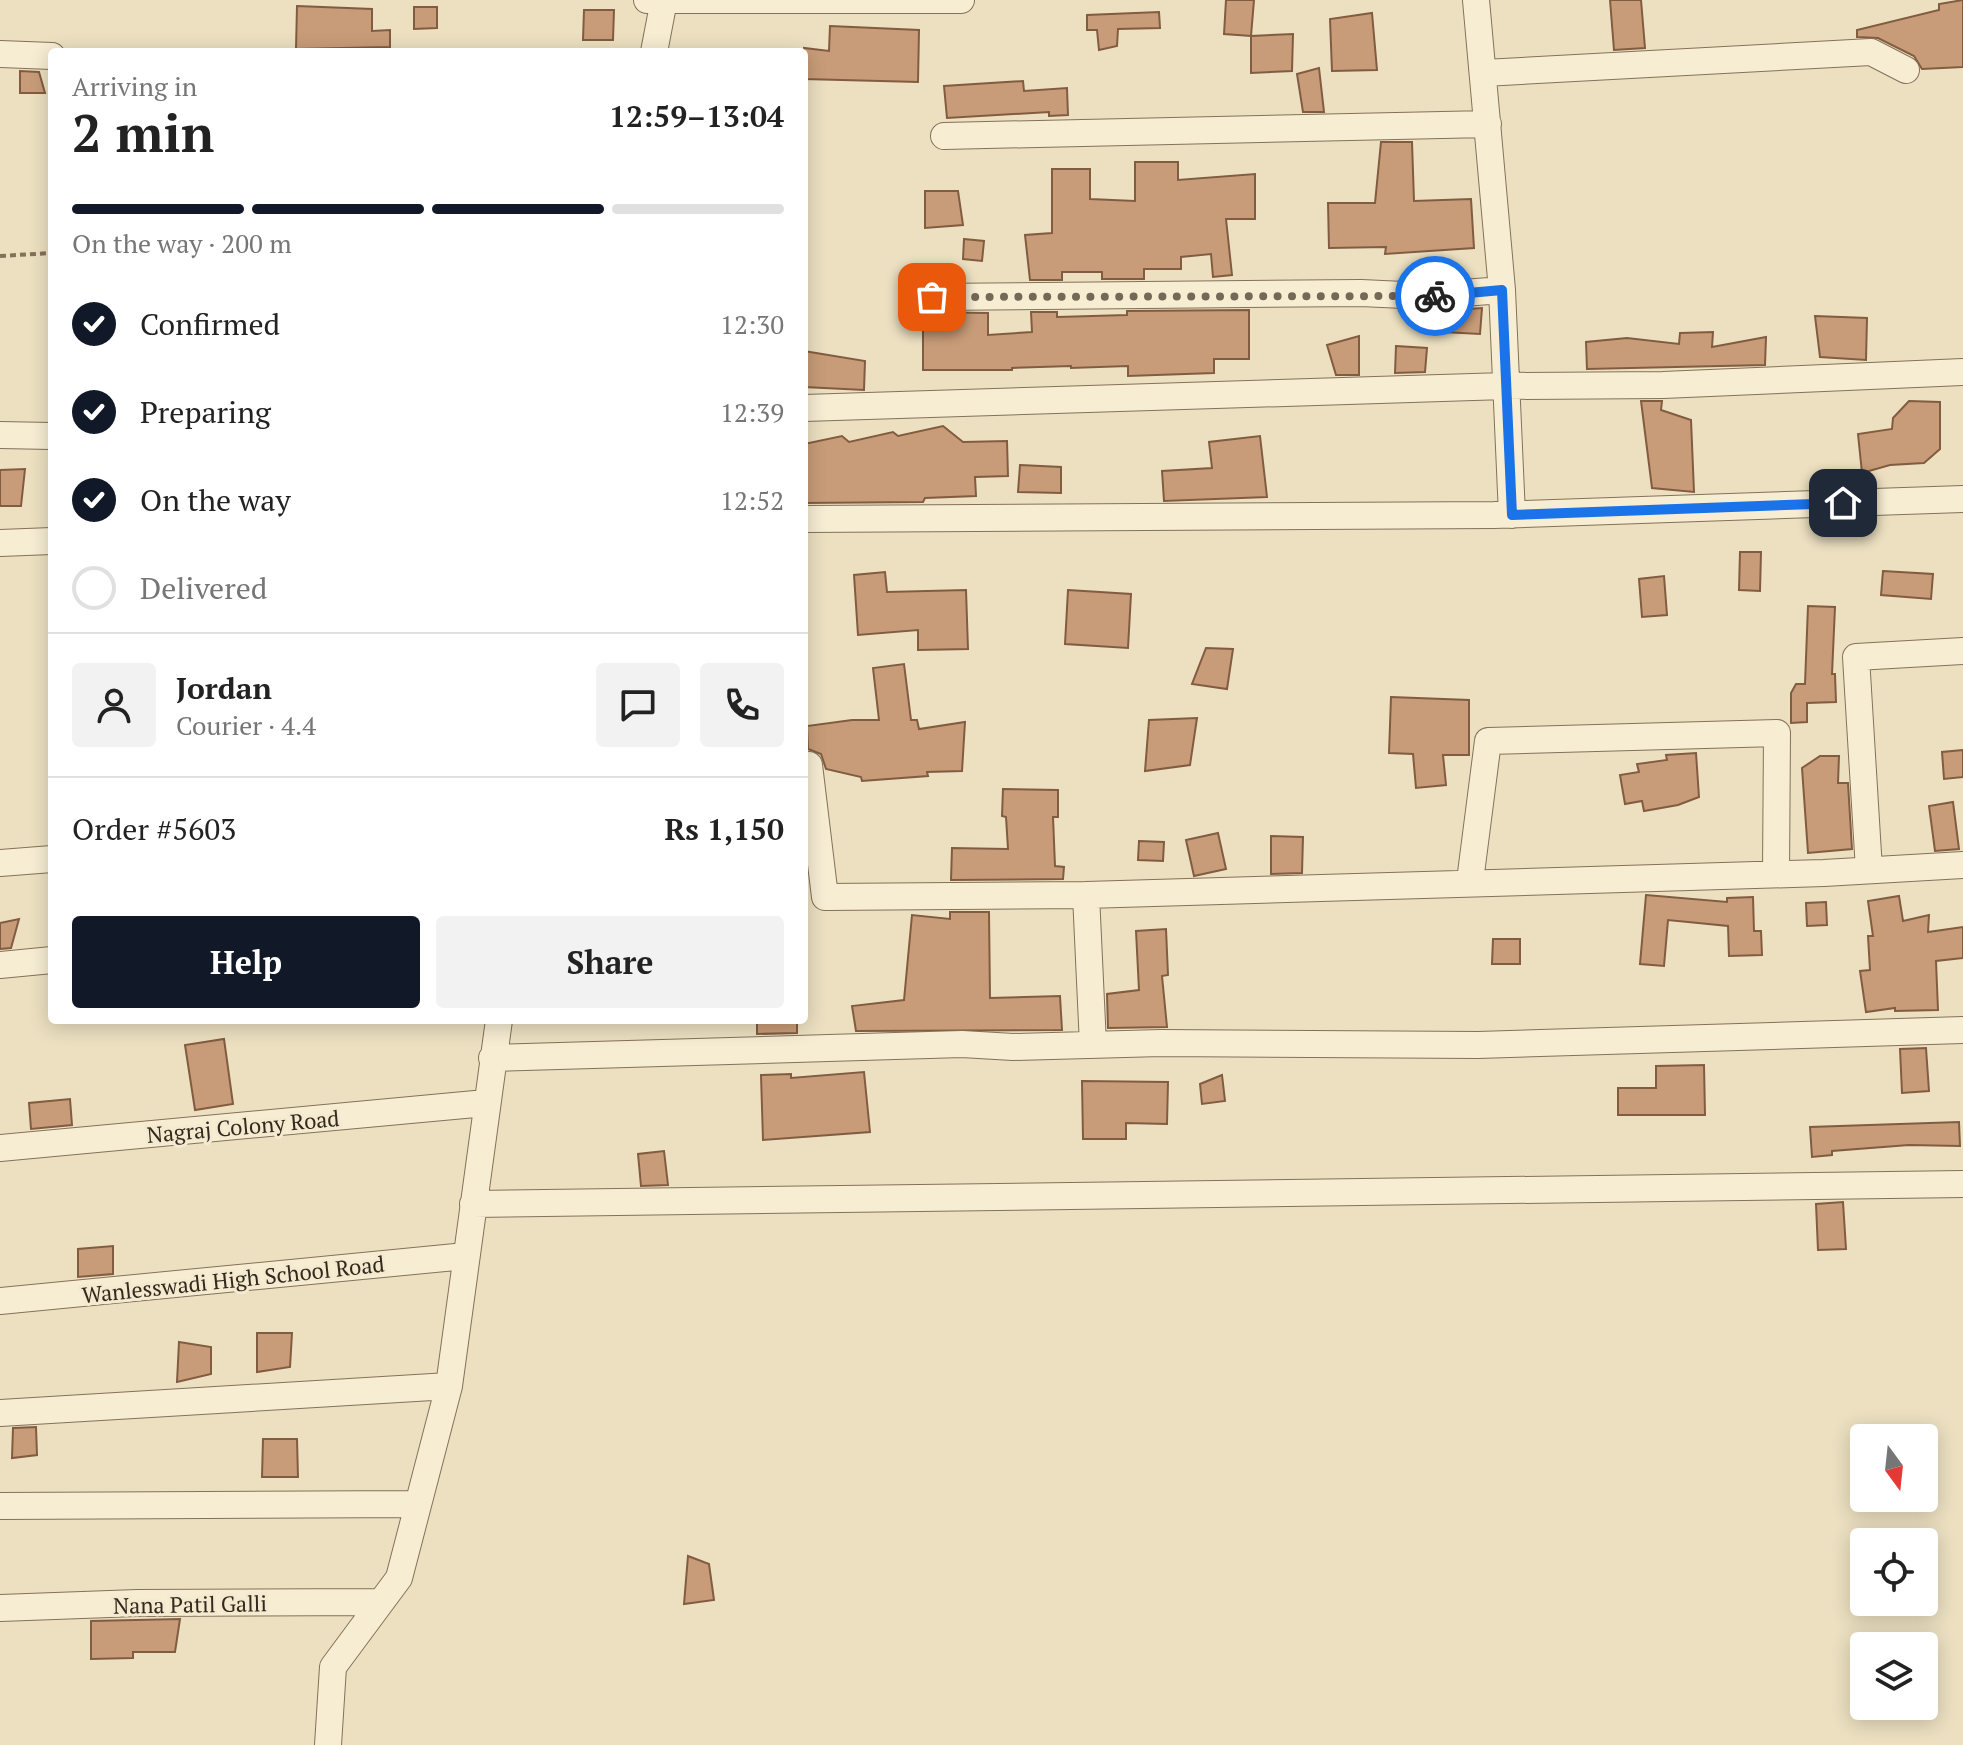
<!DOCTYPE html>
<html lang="en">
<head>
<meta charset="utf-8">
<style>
	body { margin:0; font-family:"PT Serif",serif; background:#f2f2f2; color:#222; height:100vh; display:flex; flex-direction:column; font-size:30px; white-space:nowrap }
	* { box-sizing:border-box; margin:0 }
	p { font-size:26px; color:#767676 }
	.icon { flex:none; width:44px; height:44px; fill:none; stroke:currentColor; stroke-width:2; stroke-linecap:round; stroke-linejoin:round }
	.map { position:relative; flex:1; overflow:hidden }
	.drawer { position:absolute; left:48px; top:48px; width:760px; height:976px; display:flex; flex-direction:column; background:#fff; border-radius:8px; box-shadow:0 4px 20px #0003 }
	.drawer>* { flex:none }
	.needle { width:52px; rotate:165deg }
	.buttons { position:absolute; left:1850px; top:1424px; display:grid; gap:16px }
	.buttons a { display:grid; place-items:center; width:88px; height:88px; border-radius:8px; background:#fff; box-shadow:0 4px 20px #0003; font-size:40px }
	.pin { position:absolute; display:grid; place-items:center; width:68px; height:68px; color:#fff; margin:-34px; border-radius:16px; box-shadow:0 4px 12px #0006 }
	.courier { position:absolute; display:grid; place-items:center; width:80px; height:80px; margin:-40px; border:6px solid #1a73e8; border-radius:50%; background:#fff; color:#222; box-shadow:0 2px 10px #0007 }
	.head em { font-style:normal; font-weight:700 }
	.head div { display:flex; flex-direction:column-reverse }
	.head { display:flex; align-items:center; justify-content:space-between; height:136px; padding:0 24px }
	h1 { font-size:52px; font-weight:700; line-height:60px }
	.bar { display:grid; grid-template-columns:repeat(4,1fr); gap:12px 8px; align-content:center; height:96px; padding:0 24px }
	.bar i { height:10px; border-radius:6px; background:#e0e0e0 }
	.bar .on { background:#111827 }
	.bar p { grid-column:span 4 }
	.line { display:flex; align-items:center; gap:20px; padding:0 24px; border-top:2px solid #e0e0e0 }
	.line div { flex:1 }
	.round { display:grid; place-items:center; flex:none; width:84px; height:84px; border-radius:8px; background:#f2f2f2 }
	ol { padding:0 24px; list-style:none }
	li { display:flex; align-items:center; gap:24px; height:88px }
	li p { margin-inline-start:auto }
	li .icon { padding:8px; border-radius:50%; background:#111827; color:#fff; stroke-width:4 }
	li:last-child { color:#767676 }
	li i { width:44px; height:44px; border:4px solid #e0e0e0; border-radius:50% }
	.cta { display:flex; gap:16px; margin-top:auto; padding:16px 24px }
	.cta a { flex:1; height:92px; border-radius:8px; background:#111827; color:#fff; font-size:32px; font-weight:700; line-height:92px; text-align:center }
	.cta a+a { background:#f2f2f2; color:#222 }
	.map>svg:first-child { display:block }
	.building { fill:#c89c78; stroke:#825c40; stroke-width:2 }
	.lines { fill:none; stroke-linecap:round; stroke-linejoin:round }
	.minor-casing { stroke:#847159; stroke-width:28 }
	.path { stroke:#847159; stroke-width:4; stroke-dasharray:6 4; stroke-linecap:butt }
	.minor { stroke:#f7edd3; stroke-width:26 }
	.done { stroke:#746956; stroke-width:8; stroke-dasharray:0 14.4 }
	.route { stroke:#1a73e8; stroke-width:10 }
	.labels { text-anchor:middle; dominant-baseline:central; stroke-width:6; stroke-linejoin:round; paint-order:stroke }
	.street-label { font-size:22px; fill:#34291d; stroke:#f3ead0 }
</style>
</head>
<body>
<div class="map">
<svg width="1963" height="1745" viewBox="0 0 1963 1745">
	<rect width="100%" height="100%" fill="#ece0c1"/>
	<!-- building -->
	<path class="building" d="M1226,0H1254L1251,36L1224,34Z
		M1610,0H1641L1645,48L1614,50Z
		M1963,0V67L1922,69L1914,56L1878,38L1857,37V30L1939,10V4Z
		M297,6L372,9V31L390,30V47L296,49Z
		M414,7H437V28L414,29Z
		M584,10H614L613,40H583Z
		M1159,12L1160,28L1118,29L1117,46L1099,50L1097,30H1087V15Z
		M1372,13L1377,70L1332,71L1330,19Z
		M830,26L919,30L918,82L804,79V48L829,51Z
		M1293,34L1292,71L1251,73V36Z
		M1319,68L1324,112H1303L1297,74Z
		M20,71L39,72L45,93H20Z
		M1023,81L1024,91L1067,88L1068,115L1049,116V112L947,118L944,86Z
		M1381,142H1412L1414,201L1471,199L1474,248L1385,254L1386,247L1329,248L1328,203H1375Z
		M1135,162H1178V180L1255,174V219H1226L1232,275L1213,277L1211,254L1181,257V269H1144V279H1102V272H1062V280H1030L1025,235L1052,233V169H1090V199L1135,201Z
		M925,191H958L963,225L925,228Z
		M964,239L984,241L982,261L963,259Z
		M1482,308L1480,334L1423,331L1425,312Z
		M1249,310V359H1214V373L1128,376V366L1071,368V366L1012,368V370H923V312L988,313V335L1032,332L1031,312H1057V317L1127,315V311Z
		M1815,316L1867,318L1866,360L1820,357Z
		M1713,332L1712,347L1766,337L1765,365L1587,369L1586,342L1627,338L1679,344L1680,333Z
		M1359,336V375H1336L1327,345Z
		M1396,346L1427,348L1425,372L1395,373Z
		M804,351L865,361L864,390L804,387Z
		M1641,401H1662L1661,410L1691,420L1694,492L1652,488Z
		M1909,401L1940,402V449L1924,463L1890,465L1862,473L1858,434L1892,429L1893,418Z
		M943,426L963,442L1007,441L1008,476L975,477L976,496L925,498L923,502L804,503V444L842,436L849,442L893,432L898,436Z
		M1260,436L1267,497L1164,501L1162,471L1212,468L1209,442Z
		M1020,465L1061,467V493L1018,492Z
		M25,469L21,506H0V470Z
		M1740,552H1761L1760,591L1739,590Z
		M1883,571L1933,574L1931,599L1881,595Z
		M885,572L887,592L966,590L968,649L918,650V630L858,635L854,575Z
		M1664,576L1667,615L1642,617L1639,579Z
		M1068,590L1131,594L1128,648L1065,644Z
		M1808,606L1835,607L1832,674H1835L1836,702L1807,703V722L1791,723V693L1796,684H1805Z
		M1206,648L1233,649L1227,689L1192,684Z
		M904,664L911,720H917L919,729L965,722L962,771L927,772L928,776L862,781L861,777L826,769L821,754L808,749L807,726L852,720H879L873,668Z
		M1391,697L1469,700V755H1443L1446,785L1416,788L1413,754L1389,753Z
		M1197,718L1190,765L1145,771L1149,720Z
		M1963,750V777L1944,779L1942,752Z
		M1696,753L1699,797L1678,805L1644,811L1642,801L1625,804L1620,775L1639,772L1637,764L1667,760L1666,755Z
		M1820,756H1839L1838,783H1848L1852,849L1808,853L1802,768Z
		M1003,789L1058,790V817H1053L1055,866L1064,867L1063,879L951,880L952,848L1008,849L1006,817L1002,816Z
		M1953,802L1959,849L1935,851L1929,806Z
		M1218,833L1226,869L1194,876L1186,840Z
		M1271,836L1303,837L1302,873L1271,874Z
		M1139,841L1164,842L1163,861L1138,860Z
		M1646,895L1727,902V898L1753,897L1754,931H1761L1762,955L1729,956L1728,926L1668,920L1664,966L1640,964Z
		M1899,896L1903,921L1929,915L1928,932L1963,927V958L1936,961L1938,1010L1895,1011V1008L1866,1012L1860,971L1870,970L1868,936H1873L1868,901Z
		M1826,902L1827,925L1807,926L1806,903Z
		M950,912H989L990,998L1060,996L1062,1030L856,1031L852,1006L904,1000L912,915L950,919Z
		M19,919L11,948L0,949V923Z
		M1166,929L1168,975L1162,976L1167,1027L1108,1028L1107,994L1139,990L1136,931Z
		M1493,939H1520V964H1492Z
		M757,1020H797V1033L757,1034Z
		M224,1039L233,1104L195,1110L185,1045Z
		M1926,1048L1929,1091L1902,1093L1900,1049Z
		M1704,1065L1705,1115H1618V1088H1656V1066Z
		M864,1072L870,1132L763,1140L761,1075L791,1074V1078Z
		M1222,1075L1225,1101L1202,1104L1200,1084Z
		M1082,1081L1168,1082L1167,1124L1126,1123V1139H1083Z
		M70,1099L72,1125L31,1129L29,1103Z
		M1959,1122L1960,1146L1909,1145L1832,1151V1155L1812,1157L1810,1127Z
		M664,1151L668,1185L641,1186L638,1154Z
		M1843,1202L1846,1249L1818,1250L1816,1204Z
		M113,1246V1274L78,1277V1249Z
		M257,1333H292L290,1367L257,1372Z
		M179,1342L211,1347V1374L177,1382Z
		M36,1427L37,1455L12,1458L13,1428Z
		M263,1439H297L298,1477H262Z
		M688,1556L709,1564L714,1600L684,1604Z
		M180,1619L175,1652H133V1658L91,1659V1621Z"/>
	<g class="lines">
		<!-- minor casing -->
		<g class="minor-casing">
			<path id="minor" d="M647,0H961
				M1476,0L1502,290L1512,515
				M654,52L664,0
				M0,54L52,56
				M1484,73L1871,52L1906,70
				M944,136L1488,124
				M932,297L1361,293L1425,296L1502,290
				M804,408L1505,386L1663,385L1963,372
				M0,435L52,436
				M804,519L1494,515L1963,499
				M0,543L52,541
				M804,766L809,765L825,897L1086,895L1824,873L1963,865
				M0,863L52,859
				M1869,870L1856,657L1963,651
				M1470,881L1488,741L1777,733L1776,874
				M1086,895L1093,1045
				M0,965L52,960
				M492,1058L962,1044L1013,1047L1161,1043L1478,1045L1963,1030
				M0,1148L486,1103
				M473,1204L1963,1184
				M0,1301L466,1256
				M0,1413L449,1386
				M0,1506L418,1504
				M0,1608L137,1603L381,1602
				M328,1745L333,1667L399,1578L449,1386L499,1020"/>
		</g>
		<!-- path -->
		<path class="path" d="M0,256L52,253"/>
		<!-- minor -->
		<use href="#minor" class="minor"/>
	</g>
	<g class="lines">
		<!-- done -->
		<path class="done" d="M932,297L1435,296"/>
		<!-- route -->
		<path class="route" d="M1435,296L1502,290L1512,515L1843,503"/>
	</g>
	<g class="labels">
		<!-- street labels -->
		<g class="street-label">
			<text transform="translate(243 1126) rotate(-5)">Nagraj Colony Road</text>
			<text transform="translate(233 1279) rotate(-6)">Wanlesswadi High School Road</text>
			<text transform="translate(190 1604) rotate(-1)">Nana Patil Galli</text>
		</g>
	</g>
</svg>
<div class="buttons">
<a><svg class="needle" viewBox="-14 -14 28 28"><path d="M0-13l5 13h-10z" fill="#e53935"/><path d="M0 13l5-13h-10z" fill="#767676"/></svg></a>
<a><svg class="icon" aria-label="locate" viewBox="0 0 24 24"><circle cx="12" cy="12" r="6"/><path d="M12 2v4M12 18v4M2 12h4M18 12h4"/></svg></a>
<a><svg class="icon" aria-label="layers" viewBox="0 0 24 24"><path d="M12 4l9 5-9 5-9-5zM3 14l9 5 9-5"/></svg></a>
</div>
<div class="pin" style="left:932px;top:297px;background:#ea580c"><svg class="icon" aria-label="bag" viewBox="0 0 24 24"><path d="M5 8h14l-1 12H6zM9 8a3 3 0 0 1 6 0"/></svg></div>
<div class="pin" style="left:1843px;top:503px;background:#1f2937"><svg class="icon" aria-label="home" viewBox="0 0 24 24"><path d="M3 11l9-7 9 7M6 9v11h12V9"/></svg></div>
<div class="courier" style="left:1435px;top:296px"><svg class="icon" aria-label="bike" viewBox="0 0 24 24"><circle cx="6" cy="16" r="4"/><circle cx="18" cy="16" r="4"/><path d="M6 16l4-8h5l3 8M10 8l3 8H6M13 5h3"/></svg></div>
<section class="drawer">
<div class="head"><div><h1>2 min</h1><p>Arriving in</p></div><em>12:59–13:04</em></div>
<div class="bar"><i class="on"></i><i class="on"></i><i class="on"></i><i></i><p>On the way · 200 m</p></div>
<ol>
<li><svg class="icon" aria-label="check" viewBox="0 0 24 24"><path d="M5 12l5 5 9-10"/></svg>Confirmed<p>12:30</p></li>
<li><svg class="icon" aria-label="check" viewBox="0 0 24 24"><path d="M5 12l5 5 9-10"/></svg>Preparing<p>12:39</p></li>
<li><svg class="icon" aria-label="check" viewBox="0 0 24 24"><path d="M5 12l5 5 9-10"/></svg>On the way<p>12:52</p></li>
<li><i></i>Delivered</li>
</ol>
<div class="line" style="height:144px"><a class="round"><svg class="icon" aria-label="person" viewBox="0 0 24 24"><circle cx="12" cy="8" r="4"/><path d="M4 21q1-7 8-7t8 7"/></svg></a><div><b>Jordan</b><p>Courier · 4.4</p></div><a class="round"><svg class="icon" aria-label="chat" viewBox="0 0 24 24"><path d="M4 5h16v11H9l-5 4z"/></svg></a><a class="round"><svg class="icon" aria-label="phone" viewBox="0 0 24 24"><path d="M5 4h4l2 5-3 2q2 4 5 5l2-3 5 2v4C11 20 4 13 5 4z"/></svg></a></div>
<div class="line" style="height:104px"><div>Order #5603</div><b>Rs 1,150</b></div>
<div class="cta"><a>Help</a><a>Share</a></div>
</section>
</div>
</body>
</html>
